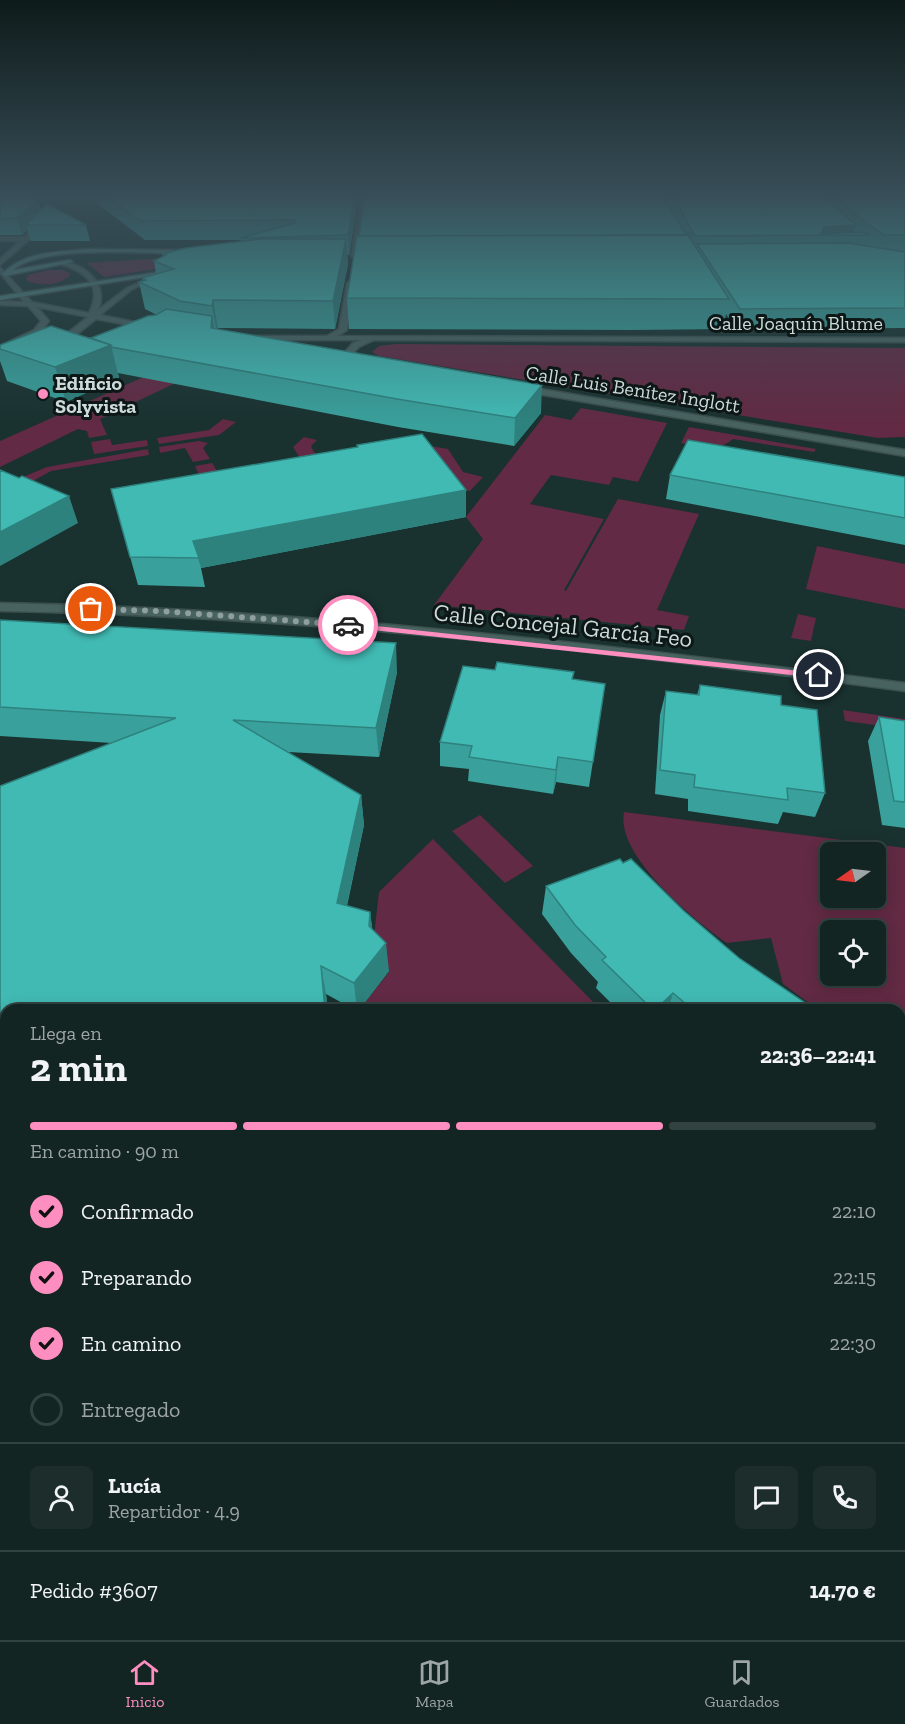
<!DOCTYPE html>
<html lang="es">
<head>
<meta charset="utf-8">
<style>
	body { margin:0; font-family:"Zilla Slab",serif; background:#1c2d2b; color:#f1f3f6; height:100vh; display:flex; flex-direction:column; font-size:22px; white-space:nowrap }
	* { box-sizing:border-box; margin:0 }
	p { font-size:20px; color:#9da5a6 }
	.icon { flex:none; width:33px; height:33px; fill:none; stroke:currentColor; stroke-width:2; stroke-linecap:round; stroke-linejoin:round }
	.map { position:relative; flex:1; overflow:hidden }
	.drawer { position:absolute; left:0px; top:1004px; width:906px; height:638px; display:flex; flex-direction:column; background:#132523; border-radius:18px 18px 0 0; box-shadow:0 3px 15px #0003,0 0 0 2px #324241 }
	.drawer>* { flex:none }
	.needle { width:39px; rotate:256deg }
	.buttons { position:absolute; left:820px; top:842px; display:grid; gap:12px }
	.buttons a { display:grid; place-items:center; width:66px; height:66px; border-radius:9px; background:#132523; box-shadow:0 3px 15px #0003,0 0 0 2px #324241; font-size:30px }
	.pin { position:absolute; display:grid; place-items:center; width:51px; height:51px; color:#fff; margin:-26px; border:3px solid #fff; border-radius:50%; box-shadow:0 2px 6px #0007 }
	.courier { position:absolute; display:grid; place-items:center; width:60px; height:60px; margin:-30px; border:4px solid #fd8ebf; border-radius:50%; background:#fff; color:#222; box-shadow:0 2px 8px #0007 }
	.overview em { font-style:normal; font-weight:700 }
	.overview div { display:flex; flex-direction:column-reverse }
	.overview { display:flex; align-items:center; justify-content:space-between; height:102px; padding:0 30px }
	h1 { font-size:39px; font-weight:700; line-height:45px }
	.bar { display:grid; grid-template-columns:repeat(4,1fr); gap:9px 6px; align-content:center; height:72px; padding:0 30px }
	.bar i { height:8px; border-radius:4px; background:#324241 }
	.bar .active { background:#fd8ebf }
	.bar p { grid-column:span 4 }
	.line { display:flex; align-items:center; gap:15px; padding:0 30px; border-top:2px solid #324241 }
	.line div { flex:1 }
	.round { display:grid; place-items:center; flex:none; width:63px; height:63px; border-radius:9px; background:#1c2d2b }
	ol { padding:0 30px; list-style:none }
	li { display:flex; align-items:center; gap:18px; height:66px }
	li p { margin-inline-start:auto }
	li .icon { padding:6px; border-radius:50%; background:#fd8ebf; color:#111; stroke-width:4 }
	li:last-child { color:#9da5a6 }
	li i { width:33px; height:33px; border:3px solid #324241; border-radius:50% }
	.menu { display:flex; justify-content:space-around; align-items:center; height:84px; border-top:2px solid #324241; background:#132523; font-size:16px; color:#9da5a6 }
	.menu a { display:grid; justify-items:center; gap:3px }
	.menu .active { color:#fd8ebf }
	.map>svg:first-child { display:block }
	.green { fill:#622a44; fill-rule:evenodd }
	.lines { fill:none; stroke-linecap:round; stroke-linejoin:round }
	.street-casing { stroke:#3b4f4d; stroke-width:3 }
	.secondary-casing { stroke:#3b4f4d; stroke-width:3 }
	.street { fill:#486260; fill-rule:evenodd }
	.secondary { fill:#4e807d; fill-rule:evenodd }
	.wall { fill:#39a09b }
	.shaded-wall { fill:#2e827e }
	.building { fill:#42bab4; stroke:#2e827e; stroke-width:1.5 }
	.route { fill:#fd8ebf }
	.done { stroke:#8d9f9e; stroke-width:6; stroke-dasharray:0 10.8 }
	.poi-dot { fill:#fd8ebf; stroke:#0c1716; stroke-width:2 }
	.labels { text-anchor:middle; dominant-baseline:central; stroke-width:6; stroke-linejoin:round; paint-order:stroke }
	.far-street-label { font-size:20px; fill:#ccdad9; stroke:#0c1716 }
	.far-poi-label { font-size:20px; font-weight:bold; fill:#ccdad9; stroke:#0c1716; text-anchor:start }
	.street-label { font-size:24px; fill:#ccdad9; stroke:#0c1716 }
</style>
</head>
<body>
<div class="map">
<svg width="905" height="1640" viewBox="0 0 905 1640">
	<rect width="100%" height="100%" fill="#19312f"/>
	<!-- green -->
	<path class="green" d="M210,255L216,260L104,277L87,263Z
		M49,270H64L71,274C61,286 39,287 26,280L28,275Z
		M396,344L905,348V437L878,438L379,356L372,352L379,346Z
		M195,354L226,359L100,419L107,435L89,438L87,431L78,429L0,467V441Z
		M581,408L667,423L638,482L613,477L609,485L551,475L530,504L604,519L564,590L566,591L618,499L699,514L657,610L689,616L684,630L434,605L483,539L466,517L545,415L571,420Z
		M223,419L236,422L219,435L159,444L157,438L209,430Z
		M689,427L816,449L814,452L733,439C717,452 699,447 681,443Z
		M304,437L317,440L311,446L314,452L324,458L412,443L448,449L463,472L483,477L470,491L455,487L202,481L195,466L212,463L221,477L302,461L293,447Z
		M110,439L112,445L147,440L148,446L94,454L91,442Z
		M199,441L208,443L203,448L210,459L193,462L185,448L160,453L159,447Z
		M148,449L149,455L51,471L33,481L23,477L47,467Z
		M817,546L905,564V609L806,589Z
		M798,614L816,618L811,641L791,638Z
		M843,710L905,719V729L845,721Z
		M624,812L905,848V1057L900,1054V1010L817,1009L783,984L771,938L727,943C695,921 615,855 624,812ZM831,852H876V897H831ZM831,930H876V975H831Z
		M480,815L533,866L505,883L452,831Z
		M433,839L600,1009L359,1010L389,972L372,954L379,892Z
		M0,1477L6,1495V1635H52L53,1640H0Z"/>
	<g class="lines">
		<!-- street casing -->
		<g class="street-casing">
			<path id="street" d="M361,195H367L357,256L354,258L351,256Z
				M0,196H114L117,198L0,200Z
				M40,222L45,223L29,240L0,265V259L20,241H0V237H24Z
				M60,262C84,262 110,285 98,310L127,288L160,274V276L131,290L100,315L150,325V329L96,319L76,335L56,343L53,339L70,331L88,317L37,307L49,321L40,334L0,351V346L34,330L41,321L28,306L0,305V301L24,302L0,273V267L32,302L89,313C103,285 86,272 60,264Z
				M350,281L353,283L347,330L338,336L905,338V342L374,340L359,347L354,352L367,363L363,365L345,352L353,343L361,340H251L247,338L251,336H327L339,329L347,283Z
				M523,386L905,450V456L520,391V387Z
				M0,603C303,609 604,644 905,683V691C604,651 303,616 0,611Z
				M0,1344L6,1347V1385L0,1382Z
				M84,1635H112L114,1640H86Z"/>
		</g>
		<!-- secondary casing -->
		<g class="secondary-casing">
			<path id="secondary" d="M89,249L188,250L191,252C182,257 166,253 155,253C121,252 38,248 13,270L70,260L73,262L5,276L2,274C24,251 59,252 89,249Z
				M179,269L177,272L0,300V296Z"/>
		</g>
		<!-- street -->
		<use href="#street" class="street"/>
		<!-- secondary -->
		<use href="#secondary" class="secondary"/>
	</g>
	<!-- wall -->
	<path class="wall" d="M0,195L38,199L41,210L86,225L90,241H31L27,230L22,235H0Z
		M93,195H358V200L349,255H347L348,264L335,329L218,328V329L541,413L514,446L398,427L118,373L119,378L66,402L7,381L0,361V345L91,338L156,315H157L145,309L139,282L143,281L142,278L156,274L154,261L163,257L162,254L241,241V240H145L94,201Z
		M365,195H905V328L736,329L726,314L723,329L633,330L349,329L347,298L359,236Z
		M357,445L466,517L201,568L205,587L138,585L111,489L357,448Z
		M670,475L905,477V545L666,499Z
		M0,620L397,672L379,757L288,752L361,795L364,825L347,906L370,912L372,929L389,971L359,1010H355L326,994L328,1010H6L112,743L0,736Z
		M605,684L589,787L556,782L553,794L468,781L469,769L440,766V742Z
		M700,685L781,705L825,793L815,817L783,812L778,824L688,811V799L655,794L660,715L666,691L697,695Z
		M879,717L905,721V828L882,825L868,741Z
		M623,863L684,911L739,958L816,1010H618L596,988L598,982L571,953L542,914L546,886Z
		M900,1055L905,1058V1200L900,1198Z
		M905,1334V1640H666L670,1635H900V1338Z"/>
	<!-- shaded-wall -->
	<path class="shaded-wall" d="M355,195H358V200L349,255L348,235Z
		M38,199L43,215L26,225L27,230L22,235L17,218Z
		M856,225L853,235H821L824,227Z
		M346,239L348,264L335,329L333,301Z
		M213,300L218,328L217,334L212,306Z
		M212,316L217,342L211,328Z
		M111,345L119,378L66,402L55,367Z
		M542,385L541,413L514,446L515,418Z
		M466,490V517L201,568L193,541Z
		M69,496L78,523L0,566V532Z
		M396,643L397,672L379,757L376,728Z
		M558,757L556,782L553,794L556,770Z
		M361,795L364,825L341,932L337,903Z
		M370,912L374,940L369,926Z
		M386,943L389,971L359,1010H357L354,983Z
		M321,966L326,994L328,1010H325Z
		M673,993L668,1010H655Z
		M414,1635H419L414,1640H409Z"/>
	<!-- building -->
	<path class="building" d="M0,195H31L38,199L17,218L0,219Z
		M106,195H355L348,235L241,238L295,223V220L140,221Z
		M365,195H662L685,233L694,234L672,195H822L856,225L824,227L821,234L864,232L869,235L689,236L688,235L359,236Z
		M835,195H905V235H884L860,218Z
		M47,204L86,225H26Z
		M688,235L729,299L347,298L357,236Z
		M260,239H346L333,301L213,300L212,306L180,301L139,282L146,280L142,278L174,269L154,261L166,255L162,254L186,248Z
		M848,243L905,252V308L740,309L697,244Z
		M166,309L212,316L211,328L542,385L515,418L397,399L111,347V345L91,338L148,316L156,315Z
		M51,326L111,345L55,367L0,349V345Z
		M422,434L466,490L193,541L199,558L130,557L111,489L358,447L357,445Z
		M688,440L905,477V518L670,475Z
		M0,470L19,478L22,476L69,496L0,532Z
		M0,620L396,643L376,728L233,720L361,795L337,903L370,912L369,926L386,943L354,983L321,966L325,1010H6V1033L0,1019V786L176,718L0,707Z
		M497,662L574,672L572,679L605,684L593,762L558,757L556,770L469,757L472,746L440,742L463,666L495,670Z
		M700,685L781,696V705L817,710L825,793L787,788L788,800L694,787L695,775L660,770L666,691L699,695Z
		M879,717L905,721V802L894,801Z
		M620,859L623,863L631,859L684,911L739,958L816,1010H693L673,993L655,1010H653L602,960L606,957L575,925L546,886Z
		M900,1055L905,1058V1167L900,1164Z
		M905,1340V1640H678L682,1635H900V1346Z
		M275,1635H414L409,1640H277Z"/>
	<!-- sky -->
	<linearGradient id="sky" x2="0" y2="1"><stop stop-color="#0e1b1a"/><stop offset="0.46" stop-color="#384e58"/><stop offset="1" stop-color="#384e58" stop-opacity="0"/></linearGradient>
	<rect width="905" height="425" fill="url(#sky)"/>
	<!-- route -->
	<path class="route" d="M348,623L819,673L823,675L819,678L345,627Z"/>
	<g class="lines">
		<!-- done -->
		<path class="done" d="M91,609L159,611L348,625"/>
	</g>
	<!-- markers -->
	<circle class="poi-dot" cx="43" cy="394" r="6"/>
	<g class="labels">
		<!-- far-street labels -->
		<g class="far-street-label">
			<text x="796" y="323">Calle Joaquín Blume</text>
			<text transform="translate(633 389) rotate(9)">Calle Luis Benítez Inglott</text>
		</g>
		<!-- far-poi labels -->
		<g class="far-poi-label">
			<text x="55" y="383">Edificio<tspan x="55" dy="23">Solyvista</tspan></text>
		</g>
		<!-- street labels -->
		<g class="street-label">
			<text transform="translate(563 625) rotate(6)">Calle Concejal García Feo</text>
		</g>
	</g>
</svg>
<div class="buttons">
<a><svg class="needle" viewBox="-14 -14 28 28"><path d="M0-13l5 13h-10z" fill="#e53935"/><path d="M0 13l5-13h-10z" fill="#9da5a6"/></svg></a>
<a><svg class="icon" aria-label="locate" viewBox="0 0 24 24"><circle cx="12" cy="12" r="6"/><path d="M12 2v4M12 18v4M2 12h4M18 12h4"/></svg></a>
</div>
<div class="pin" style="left:91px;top:609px;background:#ea580c"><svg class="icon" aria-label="bag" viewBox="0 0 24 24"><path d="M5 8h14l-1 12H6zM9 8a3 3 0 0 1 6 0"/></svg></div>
<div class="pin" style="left:819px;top:675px;background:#1f2937"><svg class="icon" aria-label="home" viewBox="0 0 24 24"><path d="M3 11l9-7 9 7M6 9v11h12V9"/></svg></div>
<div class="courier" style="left:348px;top:625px"><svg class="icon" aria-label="car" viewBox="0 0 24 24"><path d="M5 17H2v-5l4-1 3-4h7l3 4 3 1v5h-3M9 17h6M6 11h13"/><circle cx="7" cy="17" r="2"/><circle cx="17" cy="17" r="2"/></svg></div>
<section class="drawer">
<div class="overview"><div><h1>2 min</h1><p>Llega en</p></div><em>22:36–22:41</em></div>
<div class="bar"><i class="active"></i><i class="active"></i><i class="active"></i><i></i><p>En camino · 90 m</p></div>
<ol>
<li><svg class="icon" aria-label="check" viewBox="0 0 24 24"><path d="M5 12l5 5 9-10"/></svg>Confirmado<p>22:10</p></li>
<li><svg class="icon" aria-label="check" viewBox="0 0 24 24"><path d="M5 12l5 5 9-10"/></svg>Preparando<p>22:15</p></li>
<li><svg class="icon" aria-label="check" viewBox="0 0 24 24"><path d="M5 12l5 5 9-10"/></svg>En camino<p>22:30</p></li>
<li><i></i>Entregado</li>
</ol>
<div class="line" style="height:108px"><a class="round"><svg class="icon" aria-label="person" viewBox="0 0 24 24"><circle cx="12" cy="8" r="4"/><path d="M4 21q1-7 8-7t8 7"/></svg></a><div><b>Lucía</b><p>Repartidor · 4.9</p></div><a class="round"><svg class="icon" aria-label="chat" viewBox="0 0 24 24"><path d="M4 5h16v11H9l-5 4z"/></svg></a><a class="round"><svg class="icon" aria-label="phone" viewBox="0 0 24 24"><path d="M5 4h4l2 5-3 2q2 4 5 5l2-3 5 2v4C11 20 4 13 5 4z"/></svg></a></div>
<div class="line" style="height:78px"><div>Pedido #3607</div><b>14.70 €</b></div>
</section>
</div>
<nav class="menu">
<a class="active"><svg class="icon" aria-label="home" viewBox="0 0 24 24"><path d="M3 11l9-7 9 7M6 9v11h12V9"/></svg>Inicio</a>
<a><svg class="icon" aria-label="map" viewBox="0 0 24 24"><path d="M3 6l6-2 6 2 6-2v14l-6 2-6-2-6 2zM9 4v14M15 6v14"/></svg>Mapa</a>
<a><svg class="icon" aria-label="saved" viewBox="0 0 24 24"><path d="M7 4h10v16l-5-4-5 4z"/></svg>Guardados</a>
</nav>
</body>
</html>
